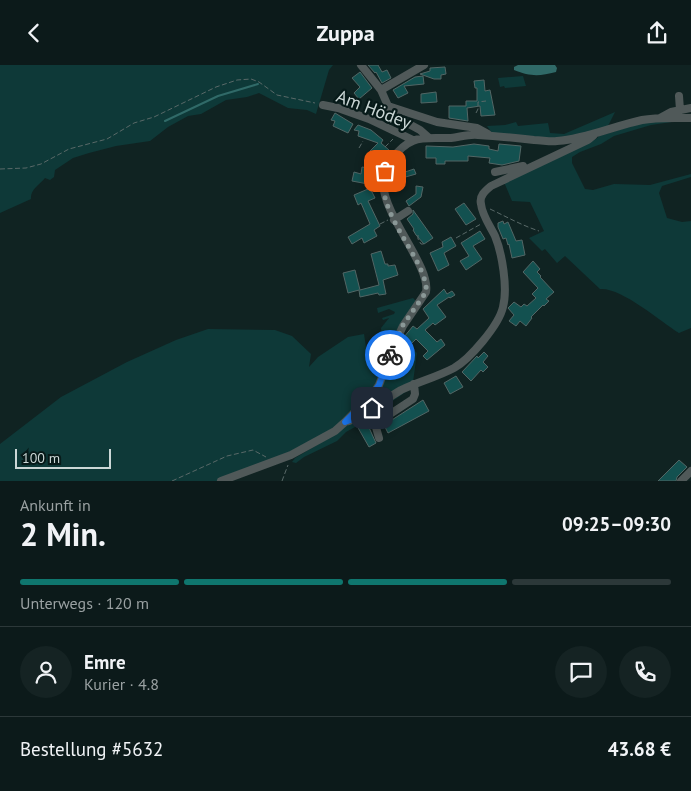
<!DOCTYPE html>
<html lang="de">
<head>
<meta charset="utf-8">
<style>
	body { margin:0; font-family:"PT Sans",sans-serif; background:#152323; color:#f1f3f6; height:100vh; display:flex; flex-direction:column; font-size:19px; white-space:nowrap }
	* { box-sizing:border-box; margin:0 }
	p { font-size:16px; color:#9aa1a2 }
	.icon { flex:none; width:28px; height:28px; fill:none; stroke:currentColor; stroke-width:2; stroke-linecap:round; stroke-linejoin:round }
	.map { position:relative; height:416px; overflow:hidden }
	.drawer { display:flex; flex-direction:column; background:#0c1a1a; flex:1 }
	.drawer>* { flex:none }
	.scale { position:absolute; left:15px; bottom:12px; width:96px; box-sizing:border-box; padding-left:5px; border:2px solid #cbd7d6; border-top:0; font-size:14px; line-height:18px; white-space:nowrap; color:#cbd7d6; -webkit-text-stroke:4px #071a19; paint-order:stroke }
	.pin { position:absolute; display:grid; place-items:center; width:42px; height:42px; color:#fff; margin:-21px; border-radius:10px; box-shadow:0 2px 8px #0006 }
	.courier { position:absolute; display:grid; place-items:center; width:50px; height:50px; margin:-25px; border:4px solid #1a73e8; border-radius:50%; background:#fff; color:#222; box-shadow:0 1px 6px #0007 }
	.head em { font-style:normal; font-weight:700 }
	.head div { display:flex; flex-direction:column-reverse }
	.head { display:flex; align-items:center; justify-content:space-between; height:85px; padding:0 20px }
	h1 { font-size:32px; font-weight:700; line-height:38px }
	.bar { display:grid; grid-template-columns:repeat(4,1fr); gap:8px 5px; align-content:center; height:60px; padding:0 20px }
	.bar i { height:6px; border-radius:4px; background:#2c3839 }
	.bar .current { background:#0f766e }
	.bar p { grid-column:span 4 }
	.line { display:flex; align-items:center; gap:12px; padding:0 20px; border-top:1px solid #2c3839 }
	.line div { flex:1 }
	.round { display:grid; place-items:center; flex:none; width:52px; height:52px; border-radius:26px; background:#152323 }
	header { display:flex; justify-content:space-between; align-items:center; height:65px; padding:0 20px; background:#0c1a1a; font-size:22px; font-weight:700 }
	.map>svg:first-child { display:block }
	.green { fill:#0e3938 }
	.water { fill:#306a68 }
	.lines { fill:none; stroke-linecap:round; stroke-linejoin:round }
	.stream { stroke:#306a68; stroke-width:2 }
	.building { fill:#135150; stroke:#526665 }
	.path { stroke:#596968; stroke-width:1; stroke-dasharray:5 2.5; stroke-linecap:butt }
	.minor { stroke:#505959; stroke-width:8 }
	.done { stroke:#8a9897; stroke-width:5; stroke-dasharray:0 9 }
	.route { stroke:#1a73e8; stroke-width:6 }
	.labels { text-anchor:middle; dominant-baseline:central; stroke-width:4.5; stroke-linejoin:round; paint-order:stroke }
	.street-label { font-size:18px; fill:#cbd7d6; stroke:#071a19 }
</style>
</head>
<body>
<header><svg class="icon" aria-label="back" viewBox="0 0 24 24"><path d="M15 5l-7 7 7 7"/></svg>Zuppa<svg class="icon" aria-label="share" viewBox="0 0 24 24"><path d="M12 15V3M7 8l5-5 5 5M5 13v7h14v-7"/></svg></header>
<div class="map">
<svg width="691" height="416" viewBox="0 0 691 416">
	<rect width="100%" height="100%" fill="#102322"/>
	<!-- green -->
	<path class="green" d="M0,0H333L329,5L316,49L307,45L288,43L259,28L247,32L226,35L201,49L188,51L168,62L150,76L116,81L89,88L73,93L55,105L54,112L50,115L45,113C39,120 30,125 31,134L0,148Z
		M523,11L526,21L505,23L504,21L500,22L498,13Z
		M615,47L607,63L555,75L492,68L487,61L505,60L516,57L518,61L548,58L550,68L564,69Z
		M657,56L672,57L651,60L614,71L601,79L580,87L572,92V98L585,124L593,125L614,119L650,120L691,109V112L662,121L659,128L667,153L682,157L691,156V263L679,268C660,256 621,222 600,224L565,191L557,198L545,184L542,186L529,173L544,166L530,137L512,136L504,117L596,74L599,71L645,57Z
		M413,233L416,236L407,249L392,277L383,304L373,325L336,363L289,387L217,416H0V379L61,332L127,297L176,275L208,264L275,265L292,271L311,289L309,302L318,292L348,272L364,269L366,282L383,279L381,263L389,253L383,255L382,253L394,249L395,247L389,244L378,248L377,243Z
		M400,272L417,288L413,317L357,350L371,335Z
		M410,324L394,335L375,351L346,367L337,376L304,392L296,398L292,397L295,393L322,377L344,361Z"/>
	<!-- water -->
	<path class="water" d="M518,0H555L557,3L556,7C540,11 531,12 514,5V2Z"/>
	<g class="lines">
		<!-- stream -->
		<path class="stream" d="M165,56L218,31L258,19"/>
	</g>
	<!-- building -->
	<path class="building" d="M368,0H378L382,7L387,5L391,13L382,18L376,7L375,8Z
		M445,2L446,9L441,10V14H434L420,9L430,6V3Z
		M360,7L372,23L359,34L354,28L360,22L352,13Z
		M423,11L424,19L404,21L408,28L398,33L393,25L415,12Z
		M484,15L485,26L490,25L495,50L481,51L480,41L467,43L468,56L449,53V41H466V36H477V23H475L474,16Z
		M436,27L437,37L421,38V29Z
		M335,48L353,59L348,68L333,61L335,56L331,55Z
		M358,60L371,65L383,75L381,78L389,85L380,95L370,86L378,78L358,71L359,66L354,65Z
		M474,79L489,81V84L498,86L499,79L521,81L519,96L502,100L489,98L490,93L468,91V96H445V99H436V93H426V81L453,82Z
		M401,98L405,107L414,104L416,109L395,115L391,106L394,100Z
		M362,102L374,104L372,116L368,119L352,116L354,107L361,109Z
		M416,121L423,122L421,132L409,141L406,136L416,129Z
		M368,124L372,127L375,133L368,136L380,161L374,165L377,171L364,178L362,173L352,179L348,172L370,159L361,138L358,140L354,130Z
		M464,138L476,154L466,160L455,144Z
		M413,145L433,173L424,179L416,170L413,165L414,164L407,154L413,149Z
		M503,156L504,159L508,157L516,176L522,175L525,190L512,193L509,179L508,180L506,173L503,174L498,162V158Z
		M480,166L485,174L473,181L482,194L466,205L460,196L469,191L461,178Z
		M451,172L456,181L444,188L449,200L438,206L430,188L443,182L442,177Z
		M381,186L385,199H388V201L395,200L398,210L383,215L386,229L379,230L378,228L360,232L359,225L348,228L343,208L355,205L360,225L379,220L371,189Z
		M533,196L540,204L537,207L541,211L540,212L554,227L546,234L549,236L544,241L543,240L531,252L532,253L526,261L520,256L516,261L509,256L514,250L508,243L514,237L521,242L524,239L527,241L536,233L532,229L538,223L523,207Z
		M444,224L447,229L452,226L455,230L450,233L449,232L437,240L446,252L435,260L433,258L425,265L437,277L441,274L445,280L427,295L423,291L428,286L416,274L411,279L404,272L413,261L417,264L429,253L423,244Z
		M484,287L488,291L483,297L488,302L483,307L481,305L471,316L462,307L477,291L478,293Z
		M456,311L463,322L450,329L444,318Z
		M423,335L429,346L388,368L384,360Z
		M366,356L376,378L369,382L357,361Z
		M679,395L687,402L677,412L676,416H658Z"/>
	<g class="lines">
		<!-- path -->
		<path class="path" d="M476,48L478,44V37L486,36
			M385,82L393,74
			M359,83L363,76
			M0,104L26,103L41,99L69,84L107,74L134,58L154,52L216,22L237,15L251,14L259,17L277,30L315,38
			M401,113L404,120
			M490,144C507,152 521,160 539,166
			M380,159L388,155
			M418,170V174L421,179H424
			M456,173L481,159
			M172,416L227,391L253,385L266,392
			M282,416L288,400"/>
		<!-- minor -->
		<path class="minor" d="M361,0L381,25L388,41L396,52L420,65L428,72
			M381,25L424,0
			M679,31L680,45
			M323,40L338,43L369,54L413,75
			M388,41L437,57L477,63L488,69
			M660,53L671,47L691,43
			M495,107L523,101
			M373,121L383,122
			M394,155L408,146
			M349,356C368,349 384,335 401,325C418,317 437,312 454,303C470,294 499,260 503,242C508,223 502,188 495,171C490,161 482,150 481,139C479,131 485,126 491,121L588,75L593,71
			M379,373L375,359L413,334L415,329L414,319
			M221,416L291,390L335,366L345,357L374,327L379,320L395,278L403,261L426,227C431,202 385,153 383,119C383,111 386,102 391,95C411,68 423,74 451,73C460,72 469,69 478,70C497,71 516,73 534,75C542,75 550,77 557,76C586,74 614,61 642,55C657,52 675,53 691,53
			M681,416L691,406"/>
	</g>
	<g class="lines">
		<!-- done -->
		<path class="done" d="M385,106C375,138 409,177 421,205C424,213 427,219 426,227L403,260L390,290"/>
		<!-- route -->
		<path class="route" d="M372,343L358,352L345,357L374,327L379,320L390,290"/>
	</g>
	<g class="labels">
		<!-- street labels -->
		<g class="street-label">
			<text transform="translate(374 44) rotate(21)">Am Hödey</text>
		</g>
	</g>
</svg>
<div class="scale">100 m</div>
<div class="pin" style="left:385px;top:106px;background:#ea580c"><svg class="icon" aria-label="bag" viewBox="0 0 24 24"><path d="M5 8h14l-1 12H6zM9 8a3 3 0 0 1 6 0"/></svg></div>
<div class="pin" style="left:372px;top:343px;background:#1f2937"><svg class="icon" aria-label="home" viewBox="0 0 24 24"><path d="M3 11l9-7 9 7M6 9v11h12V9"/></svg></div>
<div class="courier" style="left:390px;top:290px"><svg class="icon" aria-label="bike" viewBox="0 0 24 24"><circle cx="6" cy="16" r="4"/><circle cx="18" cy="16" r="4"/><path d="M6 16l4-8h5l3 8M10 8l3 8H6M13 5h3"/></svg></div>
</div>
<section class="drawer">
<div class="head"><div><h1>2 Min.</h1><p>Ankunft in</p></div><em>09:25–09:30</em></div>
<div class="bar"><i class="current"></i><i class="current"></i><i class="current"></i><i></i><p>Unterwegs · 120 m</p></div>
<div class="line" style="height:90px"><a class="round"><svg class="icon" aria-label="person" viewBox="0 0 24 24"><circle cx="12" cy="8" r="4"/><path d="M4 21q1-7 8-7t8 7"/></svg></a><div><b>Emre</b><p>Kurier · 4.8</p></div><a class="round"><svg class="icon" aria-label="chat" viewBox="0 0 24 24"><path d="M4 5h16v11H9l-5 4z"/></svg></a><a class="round"><svg class="icon" aria-label="phone" viewBox="0 0 24 24"><path d="M5 4h4l2 5-3 2q2 4 5 5l2-3 5 2v4C11 20 4 13 5 4z"/></svg></a></div>
<div class="line" style="height:65px"><div>Bestellung #5632</div><b>43.68 €</b></div>
</section>
</body>
</html>
